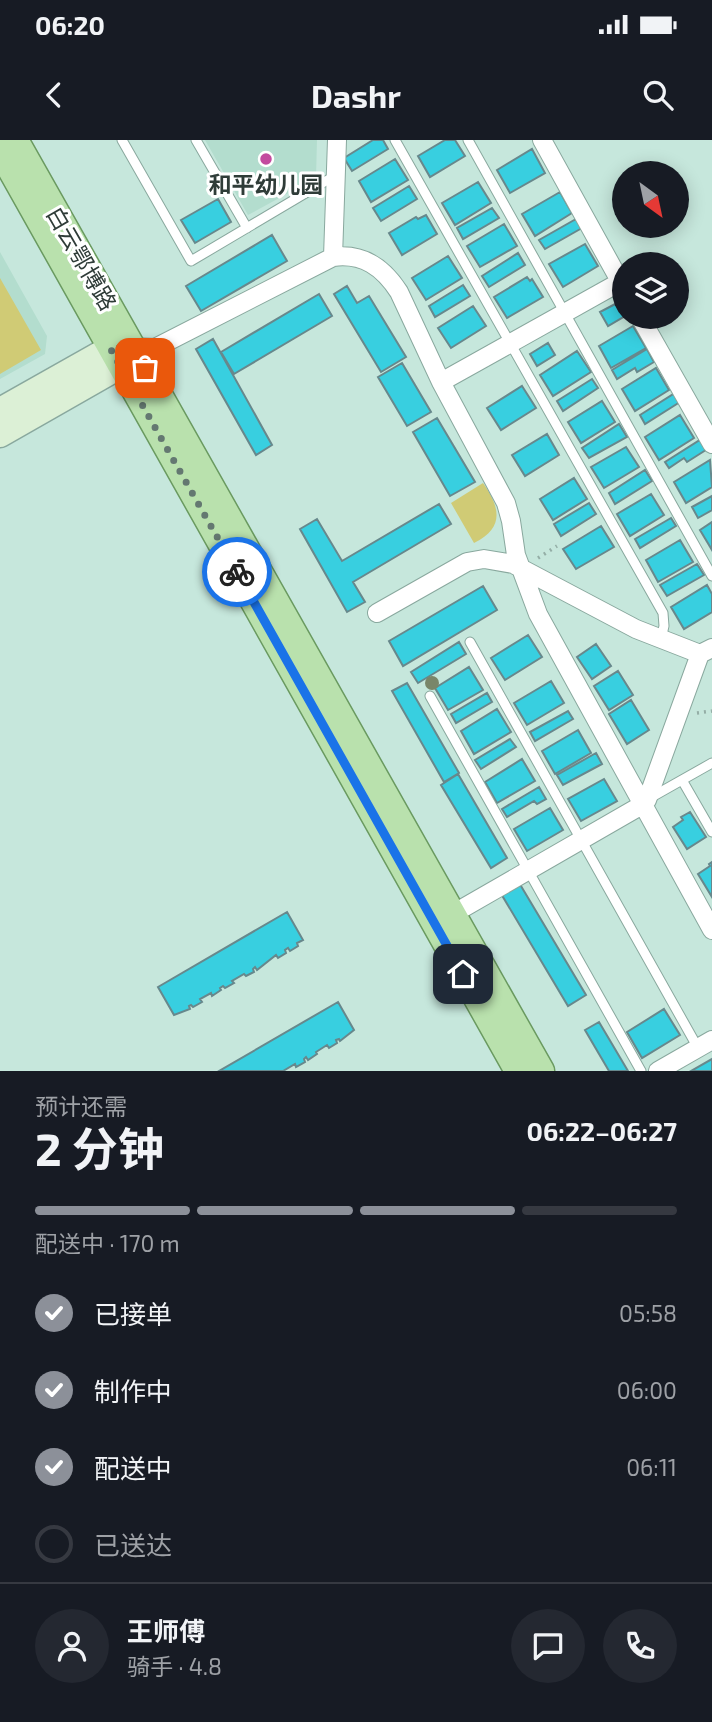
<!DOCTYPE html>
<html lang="zh">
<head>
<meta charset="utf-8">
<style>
	body { margin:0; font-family:"Exo 2","Noto Sans SC",sans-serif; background:#242831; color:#f1f3f6; height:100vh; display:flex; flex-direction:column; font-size:26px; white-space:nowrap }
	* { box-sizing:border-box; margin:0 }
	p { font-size:23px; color:#9ea1a6 }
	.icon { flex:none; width:38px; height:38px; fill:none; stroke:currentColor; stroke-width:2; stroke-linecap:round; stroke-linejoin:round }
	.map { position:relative; height:931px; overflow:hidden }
	.side { display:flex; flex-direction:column; background:#171b24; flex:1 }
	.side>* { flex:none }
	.needle { width:46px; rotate:147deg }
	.controls { position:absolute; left:612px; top:21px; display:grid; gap:14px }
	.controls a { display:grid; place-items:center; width:77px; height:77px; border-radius:50%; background:#171b24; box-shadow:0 4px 18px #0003; font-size:35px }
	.pin { position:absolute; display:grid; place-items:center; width:60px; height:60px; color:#fff; margin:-30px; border-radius:14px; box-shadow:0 4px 10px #0006 }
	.courier { position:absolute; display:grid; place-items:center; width:70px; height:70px; margin:-35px; border:5px solid #1a73e8; border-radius:50%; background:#fff; color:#222; box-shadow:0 2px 9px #0007 }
	.summary em { font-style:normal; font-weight:700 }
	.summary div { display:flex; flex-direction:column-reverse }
	.summary { display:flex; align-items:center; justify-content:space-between; height:119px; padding:0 35px }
	h1 { font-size:46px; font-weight:700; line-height:52px }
	.bar { display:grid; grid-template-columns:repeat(4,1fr); gap:10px 7px; align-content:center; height:84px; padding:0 35px }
	.bar i { height:9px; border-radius:5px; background:#363941 }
	.bar .active { background:#8c9099 }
	.bar p { grid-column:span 4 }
	.line { display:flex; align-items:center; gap:18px; padding:0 35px; border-top:2px solid #363941 }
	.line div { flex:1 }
	.round { display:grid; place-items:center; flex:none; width:74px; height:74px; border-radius:37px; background:#242831 }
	ol { padding:0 35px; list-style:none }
	li { display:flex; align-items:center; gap:21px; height:77px }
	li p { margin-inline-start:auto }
	li .icon { padding:7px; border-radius:50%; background:#8c9099; color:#fff; stroke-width:4 }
	li:last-child { color:#9ea1a6 }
	li i { width:38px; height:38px; border:4px solid #363941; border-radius:50% }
	.status { display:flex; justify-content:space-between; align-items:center; height:49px; padding:0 35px; background:#171b24; direction:ltr }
	.status svg { height:19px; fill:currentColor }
	header { display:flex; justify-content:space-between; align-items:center; height:91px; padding:0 35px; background:#171b24; font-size:32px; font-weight:700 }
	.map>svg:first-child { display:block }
	.built { fill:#b3ddce }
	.green { fill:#d0cb75 }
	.building { fill:#38cfe0; stroke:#67888c; stroke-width:2 }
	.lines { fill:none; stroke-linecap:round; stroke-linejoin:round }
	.service-casing { stroke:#89a89e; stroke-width:11 }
	.minor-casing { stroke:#89a89e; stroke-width:20 }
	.secondary-casing { stroke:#89a89e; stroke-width:27 }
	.primary-casing { stroke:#6a9a60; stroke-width:29 }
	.path { stroke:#94aea6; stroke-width:3.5; stroke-dasharray:2 5; stroke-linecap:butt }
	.service { stroke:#fff; stroke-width:9 }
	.minor { stroke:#fff; stroke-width:18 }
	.secondary { stroke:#dcf0d6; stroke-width:24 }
	.primary { stroke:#b9e1ad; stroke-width:26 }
	.tree { fill:#798669 }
	.done { stroke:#647871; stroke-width:7; stroke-dasharray:0 12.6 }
	.route { stroke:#1a73e8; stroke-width:9 }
	.poi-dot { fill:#c34a9f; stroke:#fff; stroke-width:2.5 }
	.labels { text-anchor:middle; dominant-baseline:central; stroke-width:6; stroke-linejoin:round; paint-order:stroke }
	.poi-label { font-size:23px; font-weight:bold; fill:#2f3c38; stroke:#fff }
	.street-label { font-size:23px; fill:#2f3c38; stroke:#fff }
</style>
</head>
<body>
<div class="status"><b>06:20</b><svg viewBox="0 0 49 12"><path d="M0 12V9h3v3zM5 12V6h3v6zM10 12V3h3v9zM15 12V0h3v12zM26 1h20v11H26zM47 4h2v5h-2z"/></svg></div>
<header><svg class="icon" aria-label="back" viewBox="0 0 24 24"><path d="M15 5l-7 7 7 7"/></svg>Dashr<svg class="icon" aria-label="search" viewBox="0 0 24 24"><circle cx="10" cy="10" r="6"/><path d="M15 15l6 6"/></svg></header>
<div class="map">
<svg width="712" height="931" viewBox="0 0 712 931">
	<rect width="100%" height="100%" fill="#c6e7dc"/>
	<!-- built -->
	<path class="built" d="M205,0H317L316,38L248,75Z
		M0,112L47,196L45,214L0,239Z"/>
	<!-- green -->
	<path class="green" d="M0,138L41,210L0,234Z
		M483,343C500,367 505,388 474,403L451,363Z"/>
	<!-- building -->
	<path class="building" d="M373,0H383L388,9L352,31L344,18Z
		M445,0H455L465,16L430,37L418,16Z
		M532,9L545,33L510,53L497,30Z
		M395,19L408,40L371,62L359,41Z
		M478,42L491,63L455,85L442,63Z
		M409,46L417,59L381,81L373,68Z
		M560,52L572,73L535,96L522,74Z
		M218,59L231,82L195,103L181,80Z
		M492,68L499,78L463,99L457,88Z
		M426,75L437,94L402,115L389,93L416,77L418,79Z
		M576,79L582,88L545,109L539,100Z
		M504,84L517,106L480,127L467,106Z
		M272,95L287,121L201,171L186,146Z
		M585,104L598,126L563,147L549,124Z
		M518,113L525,125L489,147L482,136Z
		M448,116L462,138L426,160L412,138Z
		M527,137L530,141L532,139L543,157L507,178L494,157Z
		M463,145L470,156L435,177L429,166Z
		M347,146L357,163L369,156L406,217L381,232L334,154Z
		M319,154L332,176L234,234L221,212Z
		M619,162L625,176L608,186L600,172Z
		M473,166L486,186L451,208L438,188Z
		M633,186L646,208L611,228L599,206Z
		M213,199L272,305L256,315L196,209Z
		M548,203L555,215L537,226L530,214Z
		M647,209L654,222L637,232L635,228L617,239L612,230Z
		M577,211L591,232L553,256L540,235Z
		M402,223L431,272L407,286L378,237Z
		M656,228L669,250L635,271L622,249Z
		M592,239L598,248L563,271L557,261Z
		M522,246L536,268L501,290L487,268Z
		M675,253L680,262L645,284L640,275Z
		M602,261L615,282L581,303L568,282Z
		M680,275L694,298L659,320L645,297Z
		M437,278L475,342L450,356L413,292Z
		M619,284L627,297L589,318L582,308Z
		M547,294L559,315L525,336L512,315Z
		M703,298L709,308L687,322L684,318L669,328L665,322Z
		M626,307L639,327L604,348L591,327Z
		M710,320L712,347L686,363L674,342Z
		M645,330L652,341L615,364L609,353Z
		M574,338L587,359L553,380L540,359Z
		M651,354L664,375L630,396L617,374Z
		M712,356V370L698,378L692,367Z
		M589,363L596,374L561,396L554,384Z
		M439,364L451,384L353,442L365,462L347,472L300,389L317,379L342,421Z
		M671,378L676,386L640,408L635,399Z
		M712,382V410L700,390Z
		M601,386L614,407L576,429L563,409Z
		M680,400L693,422L658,442L646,420Z
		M697,424L704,435L667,456L660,445Z
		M707,445L712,454V472L684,489L671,467Z
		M483,446L497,470L403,526L389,501Z
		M528,495L542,517L505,540L491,518Z
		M459,502L466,514L418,543L411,532Z
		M596,504L611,526L592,539L577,517Z
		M469,527L483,550L448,570L435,548Z
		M618,531L633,555L609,570L594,546Z
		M551,541L564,563L527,585L514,563Z
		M407,543L459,633L444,642L392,551Z
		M487,553L492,562L456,583L451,574Z
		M631,560L649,590L627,604L609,574Z
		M497,569L511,592L474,614L461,591Z
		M568,571L573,579L535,601L530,592Z
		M578,590L591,613L555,634L542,611Z
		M510,599L516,607L481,629L475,620Z
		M596,613L602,624L563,645L557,635Z
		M522,619L535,641L497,663L485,642Z
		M458,634L507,718L491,728L441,645Z
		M604,639L617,661L581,681L568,659Z
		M539,647L546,659L537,664L534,661L507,677L502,669Z
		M550,668L563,690L527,711L514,689Z
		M690,672L706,697L687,709L673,687L683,680L681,677Z
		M712,722V757L698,734L710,726L709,724Z
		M518,741L586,855L568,866L500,752Z
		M287,772L303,800L297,803L298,806L290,811L288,808L285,810L286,813L278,818L276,815L257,830L255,827L253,829L254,832L246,836L244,834L232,841L234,843L225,848L223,846L220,848L221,850L212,856L211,853L200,859L202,862L193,867L191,865L189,866L190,869L174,875L158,847Z
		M338,862L354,890L340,901L339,899L336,900L337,903L329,908L327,905L316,912L317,914L308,920L306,917L304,919L305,922L296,927L295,924L283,931H219Z
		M664,869L680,895L642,918L627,892Z
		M599,882L628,931H609L585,890Z
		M712,919V931H691Z"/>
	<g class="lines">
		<!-- service casing -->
		<g class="service-casing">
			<path id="service" d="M122,0L191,121L336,35
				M196,0L247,88
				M395,0L663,473L664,486L661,499
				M468,0L712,436
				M470,502L698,908
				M430,556L641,931
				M682,640L712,692
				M650,658L712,623"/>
		</g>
		<!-- minor casing -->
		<g class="minor-casing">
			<path id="minor" d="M542,0L625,150
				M333,117L337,0
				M640,177L712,304
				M133,207L155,208L333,117C363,113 383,127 399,152L441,242L506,363L511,381L516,415L538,474L712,790
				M441,242L620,142
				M377,473L467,422L484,419L513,424L636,489L700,514L712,508
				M451,775L642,665L647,660L700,514
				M658,931L712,900"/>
		</g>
		<!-- secondary casing -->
		<g class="secondary-casing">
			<path id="secondary" d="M0,270L110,208L129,207
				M0,295L121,226L132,208"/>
		</g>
		<!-- primary casing -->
		<g class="primary-casing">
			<path id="primary" d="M15,0L541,931
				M0,10L518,931"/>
		</g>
		<!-- path -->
		<path class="path" d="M538,418L557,406
			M697,573L712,571"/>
		<!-- service -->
		<use href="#service" class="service"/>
		<!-- minor -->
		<use href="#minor" class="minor"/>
		<!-- secondary -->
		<use href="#secondary" class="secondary"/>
		<!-- primary -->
		<use href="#primary" class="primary"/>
	</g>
	<!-- trees -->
	<circle class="tree" cx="432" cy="543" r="7"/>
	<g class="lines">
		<!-- done -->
		<path class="done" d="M145,228L133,207L110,208L237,432"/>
		<!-- route -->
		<path class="route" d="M237,432L463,834"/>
	</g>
	<!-- markers -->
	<circle class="poi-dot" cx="266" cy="19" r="7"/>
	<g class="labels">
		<!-- poi labels -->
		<g class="poi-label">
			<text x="266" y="44">和平幼儿园</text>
		</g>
		<!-- street labels -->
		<g class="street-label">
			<text transform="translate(82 118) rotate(60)">白云鄂博路</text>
		</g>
	</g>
</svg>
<div class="controls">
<a><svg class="needle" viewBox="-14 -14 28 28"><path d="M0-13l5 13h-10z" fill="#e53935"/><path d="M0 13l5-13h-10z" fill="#9ea1a6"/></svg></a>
<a><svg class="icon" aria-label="layers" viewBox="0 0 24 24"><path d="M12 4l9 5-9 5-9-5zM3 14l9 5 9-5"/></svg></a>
</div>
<div class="pin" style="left:145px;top:228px;background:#ea580c"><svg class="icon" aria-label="bag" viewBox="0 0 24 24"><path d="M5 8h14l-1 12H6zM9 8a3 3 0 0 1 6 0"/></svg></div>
<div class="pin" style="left:463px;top:834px;background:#1f2937"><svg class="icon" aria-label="home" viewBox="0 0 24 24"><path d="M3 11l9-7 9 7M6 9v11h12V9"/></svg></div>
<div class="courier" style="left:237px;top:432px"><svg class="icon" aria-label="bike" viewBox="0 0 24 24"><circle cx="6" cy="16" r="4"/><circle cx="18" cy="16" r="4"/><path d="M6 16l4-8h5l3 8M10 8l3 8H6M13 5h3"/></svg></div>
</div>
<section class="side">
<div class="summary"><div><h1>2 分钟</h1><p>预计还需</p></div><em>06:22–06:27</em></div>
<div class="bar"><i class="active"></i><i class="active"></i><i class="active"></i><i></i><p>配送中 · 170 m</p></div>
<ol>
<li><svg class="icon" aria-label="check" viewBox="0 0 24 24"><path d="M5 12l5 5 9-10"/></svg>已接单<p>05:58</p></li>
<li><svg class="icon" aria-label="check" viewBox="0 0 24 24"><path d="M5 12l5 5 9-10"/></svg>制作中<p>06:00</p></li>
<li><svg class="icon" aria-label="check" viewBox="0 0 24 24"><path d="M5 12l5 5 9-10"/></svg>配送中<p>06:11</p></li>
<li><i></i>已送达</li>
</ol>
<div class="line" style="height:126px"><a class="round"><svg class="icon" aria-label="person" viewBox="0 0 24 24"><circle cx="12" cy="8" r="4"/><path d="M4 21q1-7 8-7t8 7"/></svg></a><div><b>王师傅</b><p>骑手 · 4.8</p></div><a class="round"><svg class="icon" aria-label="chat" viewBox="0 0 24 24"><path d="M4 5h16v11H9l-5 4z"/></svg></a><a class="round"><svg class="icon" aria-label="phone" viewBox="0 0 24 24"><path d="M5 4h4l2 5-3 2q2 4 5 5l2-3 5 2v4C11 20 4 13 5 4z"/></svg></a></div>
</section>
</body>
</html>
